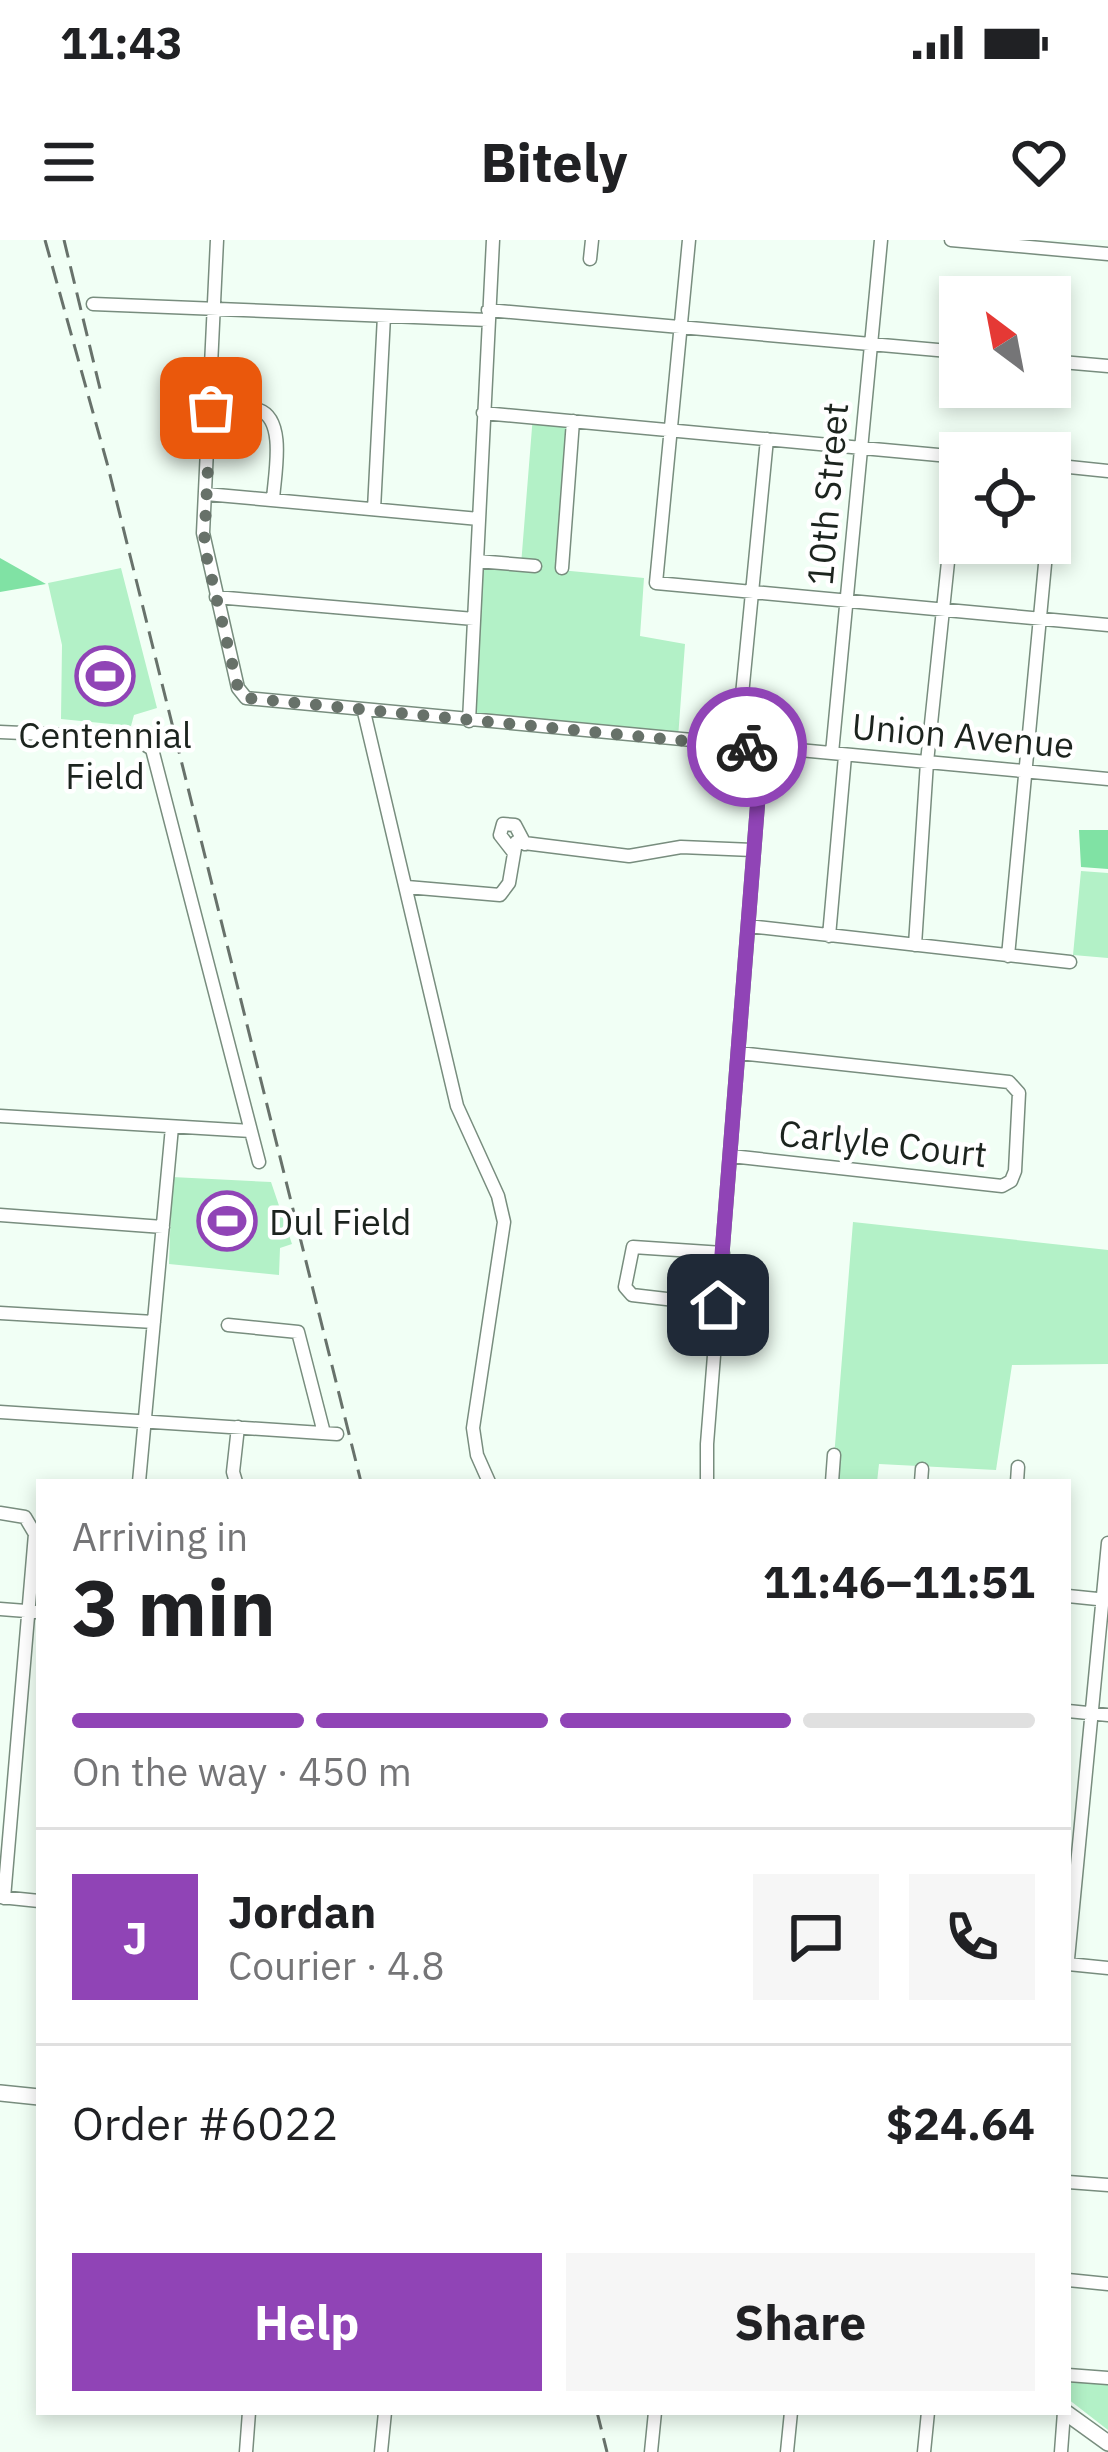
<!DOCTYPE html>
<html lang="en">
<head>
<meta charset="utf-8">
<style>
	body { margin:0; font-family:"IBM Plex Sans",sans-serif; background:#f6f6f6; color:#202124; height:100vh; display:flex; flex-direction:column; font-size:45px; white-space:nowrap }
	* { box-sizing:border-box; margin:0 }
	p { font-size:39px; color:#757577 }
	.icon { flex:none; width:66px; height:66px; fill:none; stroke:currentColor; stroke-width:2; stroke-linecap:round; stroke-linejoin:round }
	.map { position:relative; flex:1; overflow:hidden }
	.sheet { position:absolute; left:36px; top:1239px; width:1035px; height:936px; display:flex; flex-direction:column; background:#fff; border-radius:0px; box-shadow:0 6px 18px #0003 }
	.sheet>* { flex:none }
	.needle { width:78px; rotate:328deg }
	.fabs { position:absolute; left:939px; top:36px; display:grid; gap:24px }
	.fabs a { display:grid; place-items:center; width:132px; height:132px; border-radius:0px; background:#fff; box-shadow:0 6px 18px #0003; font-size:60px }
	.pin { position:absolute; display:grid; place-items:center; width:102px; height:102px; color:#fff; margin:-51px; border-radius:24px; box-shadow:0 6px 18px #0006 }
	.courier { position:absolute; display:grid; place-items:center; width:120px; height:120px; margin:-60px; border:9px solid #9044b6; border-radius:50%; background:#fff; color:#222; box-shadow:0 3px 15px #0007 }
	.overview em { font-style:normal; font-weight:800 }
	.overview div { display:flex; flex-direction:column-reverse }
	.overview { display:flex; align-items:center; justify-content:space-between; height:204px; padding:0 36px }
	h1 { font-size:78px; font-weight:800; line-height:90px }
	.bar { display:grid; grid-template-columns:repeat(4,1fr); gap:18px 12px; align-content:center; height:144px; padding:0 36px }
	.bar i { height:15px; border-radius:9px; background:#e0e0e0 }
	.bar .on { background:#9044b6 }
	.bar p { grid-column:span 4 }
	.line { display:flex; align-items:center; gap:30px; padding:0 36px; border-top:3px solid #e0e0e0 }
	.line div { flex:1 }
	.round { display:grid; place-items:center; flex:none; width:126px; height:126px; border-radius:0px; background:#f6f6f6 }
	.primary-button { display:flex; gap:24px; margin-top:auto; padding:24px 36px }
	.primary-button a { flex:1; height:138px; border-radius:0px; background:#9044b6; color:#fff; font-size:48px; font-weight:800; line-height:138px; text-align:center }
	.primary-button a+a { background:#f6f6f6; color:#202124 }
	.status { display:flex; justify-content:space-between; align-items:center; height:84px; padding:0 60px; background:#fff; direction:ltr }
	.status svg { height:33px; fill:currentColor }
	header { display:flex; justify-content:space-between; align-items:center; height:156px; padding:0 36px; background:#fff; font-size:54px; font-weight:800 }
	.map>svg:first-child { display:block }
	.green { fill:#b3f1c7 }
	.forest { fill:#80e2a4 }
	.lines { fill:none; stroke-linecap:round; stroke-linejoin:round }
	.minor-casing { stroke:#788d7e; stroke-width:15 }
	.major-casing { stroke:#788d7e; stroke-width:18 }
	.minor { stroke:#fff; stroke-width:12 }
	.major { stroke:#fff; stroke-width:15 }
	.rail { stroke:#68726b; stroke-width:3; stroke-dasharray:18 9; stroke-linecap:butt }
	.done { stroke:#677169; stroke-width:12; stroke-dasharray:0 21.6 }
	.route { stroke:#9044b6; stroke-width:15 }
	.labels { text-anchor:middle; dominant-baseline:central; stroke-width:9; stroke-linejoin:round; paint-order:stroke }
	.street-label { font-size:36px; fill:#1c241e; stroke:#fff }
	.poi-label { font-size:36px; fill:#1c241e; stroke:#fff }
</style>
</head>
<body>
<div class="status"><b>11:43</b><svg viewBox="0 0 49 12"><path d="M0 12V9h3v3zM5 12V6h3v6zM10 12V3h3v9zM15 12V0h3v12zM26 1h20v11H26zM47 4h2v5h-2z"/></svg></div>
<header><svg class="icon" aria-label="menu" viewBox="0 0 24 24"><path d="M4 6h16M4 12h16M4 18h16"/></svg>Bitely<svg class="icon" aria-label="heart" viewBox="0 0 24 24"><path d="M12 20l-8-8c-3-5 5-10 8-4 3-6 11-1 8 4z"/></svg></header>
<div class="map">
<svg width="1108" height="2212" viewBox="0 0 1108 2212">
	<rect width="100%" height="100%" fill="#f1fff5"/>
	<!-- green -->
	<path class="green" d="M533,175L575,179L560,330L644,338L640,396L685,404L678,498L466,478L477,318L521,325Z
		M121,328L157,468L134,475L131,486L61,479L62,405L48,343Z
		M1081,631L1108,633V718L1073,715Z
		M172,937L271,942L292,1004L280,1008L279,1035L169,1024Z
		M853,982L1108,1010V1124L1012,1125L996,1230L879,1224L877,1242H832Z
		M1068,2141L1108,2144V2190L1068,2159Z"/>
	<!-- forest -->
	<path class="forest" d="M0,318L46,344L0,352Z
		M1079,590H1108V629L1081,627Z"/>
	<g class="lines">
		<!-- minor casing -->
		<g class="minor-casing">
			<path id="minor" d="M217,0L203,293L238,448L246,458L1108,539
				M689,0L656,343L1108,385
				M951,0L1108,14
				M590,19L592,0
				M93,64L488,80
				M488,70L960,112
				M1050,121L1108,126
				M211,168C225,168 245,165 259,170C287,180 274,237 273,260
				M483,173L960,217
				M1050,225L1108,231
				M206,254L479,279
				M1050,265L1054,226
				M374,269L384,76
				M477,321L535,326
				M562,328L573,181
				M216,357L474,379
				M364,472L457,866L498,956L504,982L473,1188L477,1215L489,1242
				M469,481L493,0
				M0,492L134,498L152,509L259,922
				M737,506L767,199
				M832,513L881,0
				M514,613L500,595L503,584L515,585L525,604
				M407,647L500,655L509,643L516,602L629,616L681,607L753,610
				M748,686L1070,722
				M829,696L845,516
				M915,705L927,522L959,217
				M1008,716L1047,303
				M0,876L251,891
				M731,916L1002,946L1011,941L1015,931L1019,853L1009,842L739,813
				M0,975L163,987
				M718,1065L632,1055L625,1047L633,1007L723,1013
				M0,1073L154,1082
				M228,1085L298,1092L324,1193
				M0,1172L337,1194
				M139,1242L172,887
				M236,1242L233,1232L238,1187
				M707,1242V1204L762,508
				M832,1242L834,1215
				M921,1242L922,1229
				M1017,1242L1018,1227
				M0,1273L25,1277L35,1294L4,1658
				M1068,1356L1107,1360
				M0,1369L39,1372
				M1068,1471L1108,1475
				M0,1657L39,1661
				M1068,1719L1108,1303
				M1068,1724L1108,1728
				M1068,1942L1108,1945
				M1068,2040L1108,2044
				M1068,2135L1108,2138
				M246,2212L249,2172
				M381,2212L385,2172
				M651,2212L655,2172
				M787,2212L791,2172
				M924,2212L928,2172
				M1061,2212L1064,2172"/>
		</g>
		<!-- major casing -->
		<g class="major-casing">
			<path id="major" d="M0,1853L39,1857
				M1065,2172L1108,2203"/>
		</g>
		<!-- minor -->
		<use href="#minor" class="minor"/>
		<!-- major -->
		<use href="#major" class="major"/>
		<!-- rail -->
		<path class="rail" d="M45,0L107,223L361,1242
			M64,0L102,157
			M597,2172L607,2212"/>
	</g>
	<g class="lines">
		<!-- done -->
		<path class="done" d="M211,168L204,306L238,448L246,458L747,507"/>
		<!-- route -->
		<path class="route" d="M718,1065L762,508L747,507"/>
	</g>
	<!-- icons -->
	<defs>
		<g id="stadium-ring" transform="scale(3)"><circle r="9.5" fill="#fff" stroke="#9044b6" stroke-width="1.5"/><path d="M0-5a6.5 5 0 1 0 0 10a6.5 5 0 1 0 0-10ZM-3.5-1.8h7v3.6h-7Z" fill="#9044b6"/></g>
	</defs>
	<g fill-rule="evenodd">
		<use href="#stadium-ring" x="105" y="436"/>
		<use href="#stadium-ring" x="227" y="981"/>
	</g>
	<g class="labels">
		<!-- street labels -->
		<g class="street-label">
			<text transform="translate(827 254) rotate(-85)">10th Street</text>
			<text transform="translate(963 495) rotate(5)">Union Avenue</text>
			<text transform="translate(883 903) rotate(6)">Carlyle Court</text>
		</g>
		<!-- poi labels -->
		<g class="poi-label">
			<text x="105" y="494">Centennial<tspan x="105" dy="41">Field</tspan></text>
			<text x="269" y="981" text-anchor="start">Dul Field</text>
		</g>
	</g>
</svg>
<div class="fabs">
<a><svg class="needle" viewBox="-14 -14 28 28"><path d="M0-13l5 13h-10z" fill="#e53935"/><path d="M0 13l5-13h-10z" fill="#757577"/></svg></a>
<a><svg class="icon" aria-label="locate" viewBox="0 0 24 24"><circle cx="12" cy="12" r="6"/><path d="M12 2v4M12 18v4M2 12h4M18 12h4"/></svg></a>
</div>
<div class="pin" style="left:211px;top:168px;background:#ea580c"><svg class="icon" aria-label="bag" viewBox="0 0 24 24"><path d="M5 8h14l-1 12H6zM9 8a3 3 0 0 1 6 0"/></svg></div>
<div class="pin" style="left:718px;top:1065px;background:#1f2937"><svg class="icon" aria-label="home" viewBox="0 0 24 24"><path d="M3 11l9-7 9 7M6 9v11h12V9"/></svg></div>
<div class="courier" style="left:747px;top:507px"><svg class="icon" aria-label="bike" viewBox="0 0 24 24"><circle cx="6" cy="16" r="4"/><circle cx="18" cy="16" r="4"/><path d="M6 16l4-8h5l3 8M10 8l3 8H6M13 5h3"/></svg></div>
<section class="sheet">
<div class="overview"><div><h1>3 min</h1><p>Arriving in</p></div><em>11:46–11:51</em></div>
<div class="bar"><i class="on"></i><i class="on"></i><i class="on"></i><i></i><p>On the way · 450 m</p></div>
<div class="line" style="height:216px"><b class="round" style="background:#9044b6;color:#fff">J</b><div><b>Jordan</b><p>Courier · 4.8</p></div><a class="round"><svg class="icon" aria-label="chat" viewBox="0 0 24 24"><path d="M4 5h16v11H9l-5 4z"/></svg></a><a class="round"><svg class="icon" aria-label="phone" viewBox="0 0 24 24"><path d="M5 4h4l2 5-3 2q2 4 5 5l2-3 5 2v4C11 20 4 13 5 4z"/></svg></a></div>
<div class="line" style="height:156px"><div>Order #6022</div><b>$24.64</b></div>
<div class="primary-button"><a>Help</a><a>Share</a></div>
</section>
</div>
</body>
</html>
